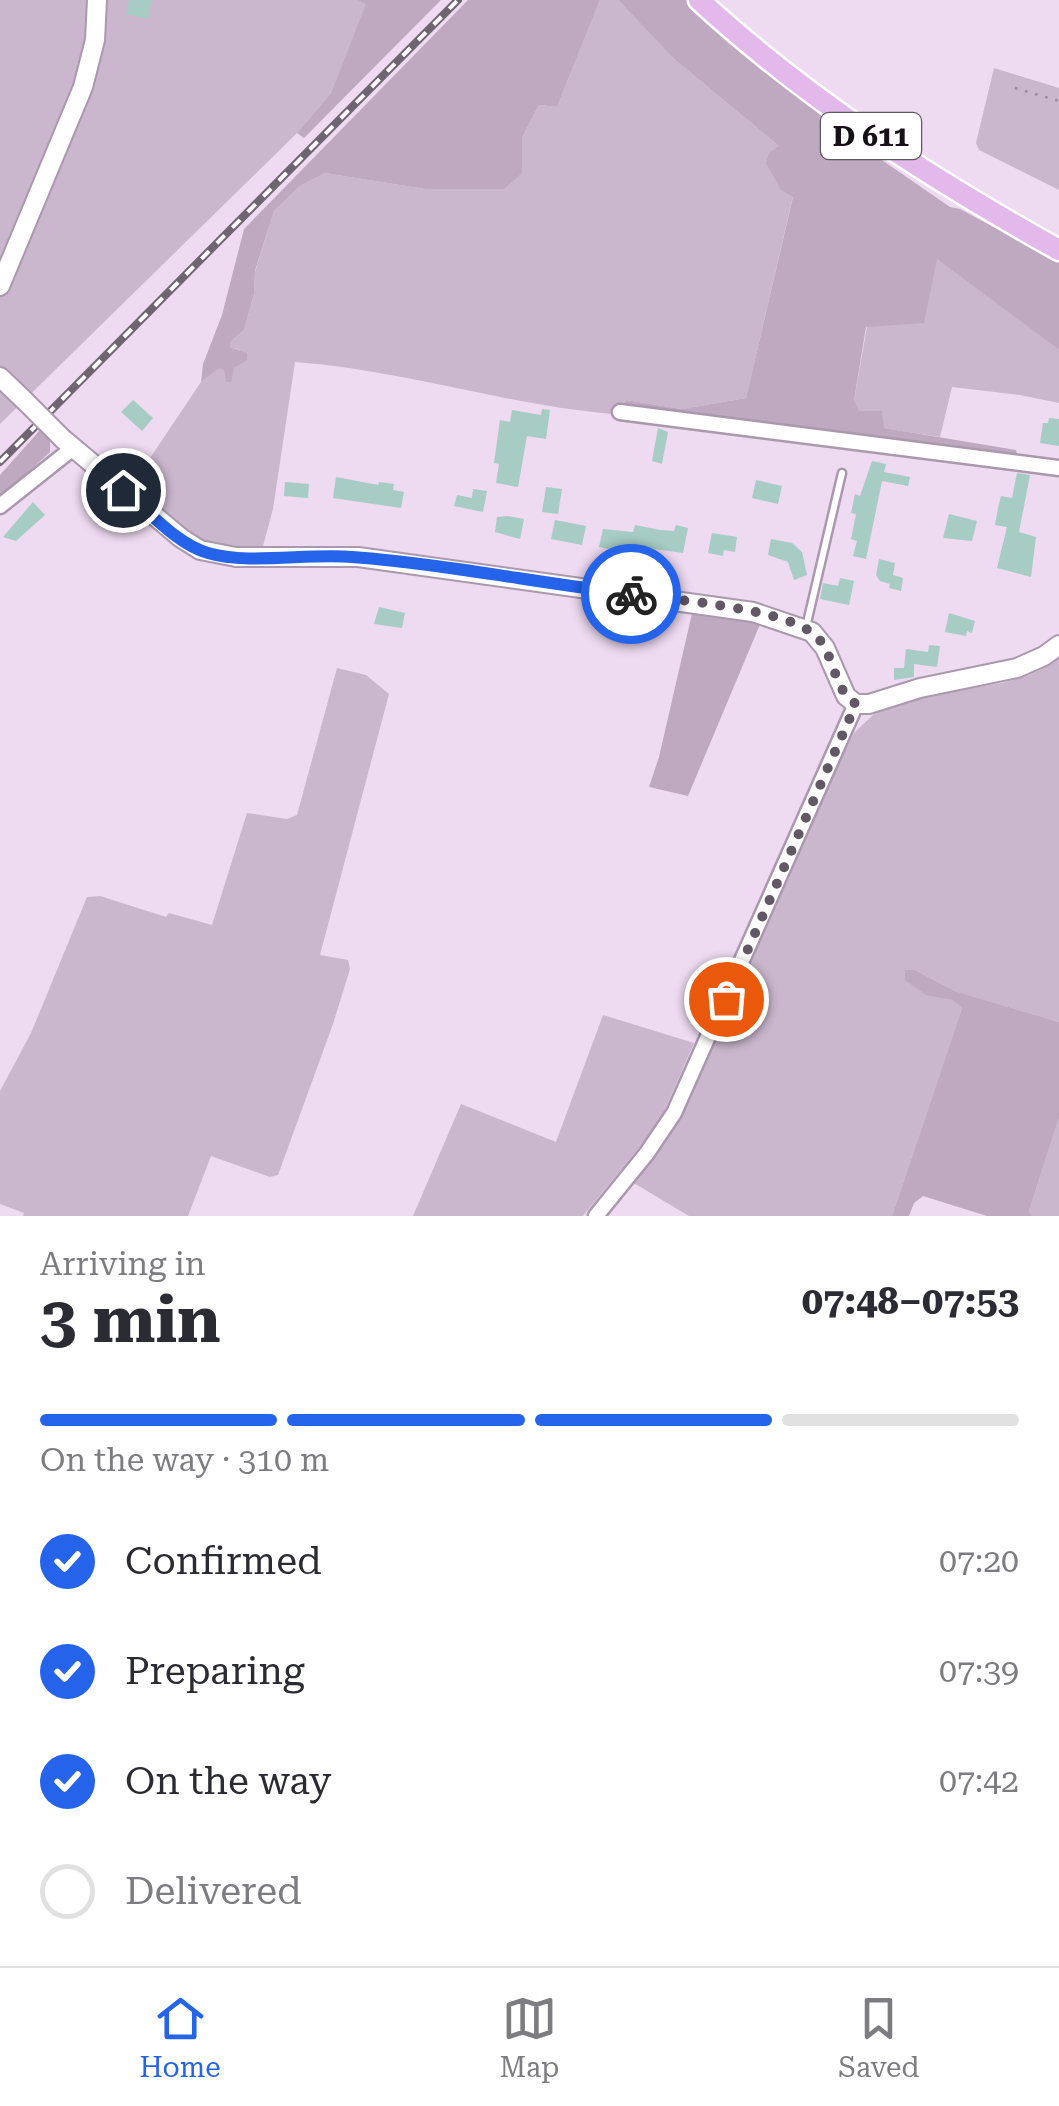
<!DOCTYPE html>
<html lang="en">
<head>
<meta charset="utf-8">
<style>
	body { margin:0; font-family:"Roboto Serif",serif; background:#f7f7f7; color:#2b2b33; height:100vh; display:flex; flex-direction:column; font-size:38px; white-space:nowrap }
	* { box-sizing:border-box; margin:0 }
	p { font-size:32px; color:#7c7c81 }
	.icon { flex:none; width:55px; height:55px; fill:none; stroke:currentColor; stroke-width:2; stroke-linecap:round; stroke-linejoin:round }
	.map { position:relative; height:1216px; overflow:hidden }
	.panel { display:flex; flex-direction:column; background:#fff; flex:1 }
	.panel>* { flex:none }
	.pin { position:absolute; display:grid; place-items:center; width:85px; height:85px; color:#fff; margin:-42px; border:5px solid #fff; border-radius:50%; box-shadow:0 2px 10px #0007 }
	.courier { position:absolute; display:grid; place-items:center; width:100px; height:100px; margin:-50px; border:8px solid #2563eb; border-radius:50%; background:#fff; color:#222; box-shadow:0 2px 12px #0007 }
	.headline em { font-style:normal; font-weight:700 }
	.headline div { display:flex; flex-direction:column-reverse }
	.headline { display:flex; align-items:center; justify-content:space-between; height:170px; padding:0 40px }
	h1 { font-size:65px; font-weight:700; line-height:75px }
	.bar { display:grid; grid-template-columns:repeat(4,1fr); gap:15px 10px; align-content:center; height:120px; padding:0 40px }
	.bar i { height:12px; border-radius:8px; background:#e1e1e2 }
	.bar .active { background:#2563eb }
	.bar p { grid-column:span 4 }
	ol { padding:0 40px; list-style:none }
	li { display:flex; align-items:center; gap:30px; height:110px }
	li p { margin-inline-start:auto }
	li .icon { padding:10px; border-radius:50%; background:#2563eb; color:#fff; stroke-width:4 }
	li:last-child { color:#7c7c81 }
	li i { width:55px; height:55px; border:5px solid #e1e1e2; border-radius:50% }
	.tab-bar { display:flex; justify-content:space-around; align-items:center; height:140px; border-top:2px solid #e1e1e2; background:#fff; font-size:28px; color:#7c7c81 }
	.tab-bar a { display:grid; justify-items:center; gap:5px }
	.tab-bar .active { color:#2563eb }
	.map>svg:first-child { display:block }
	.green { fill:#cab6cd }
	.forest { fill:#bea9c1 }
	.building { fill:#a6ccc4 }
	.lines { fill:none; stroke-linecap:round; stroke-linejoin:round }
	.service-casing { stroke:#ab98ae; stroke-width:11 }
	.minor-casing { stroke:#ab98ae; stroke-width:19 }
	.tertiary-casing { stroke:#ab98ae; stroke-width:22 }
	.primary-casing { stroke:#fff; stroke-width:25 }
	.path { stroke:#978899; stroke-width:2.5; stroke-dasharray:2.5 8; stroke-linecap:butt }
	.service { stroke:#fff; stroke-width:6 }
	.minor { stroke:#fff; stroke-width:14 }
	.tertiary { stroke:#fff; stroke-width:18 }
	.primary { stroke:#e3b8eb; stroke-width:20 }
	.rail-casing { stroke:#706472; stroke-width:8 }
	.rail { stroke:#fff; stroke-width:4; stroke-dasharray:11; stroke-linecap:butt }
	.tertiary-bridge-casing { stroke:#ab98ae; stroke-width:22; stroke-linecap:butt }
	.tertiary-bridge { stroke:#fff; stroke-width:18 }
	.done { stroke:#625764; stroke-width:10; stroke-dasharray:0 18 }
	.route { stroke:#2563eb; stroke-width:12 }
	.labels { text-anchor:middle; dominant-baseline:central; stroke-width:8; stroke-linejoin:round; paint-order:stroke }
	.shield { fill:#fff; stroke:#5d585d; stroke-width:2.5 }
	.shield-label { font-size:28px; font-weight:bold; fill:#171018 }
</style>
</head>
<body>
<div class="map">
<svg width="1059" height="1216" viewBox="0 0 1059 1216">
	<rect width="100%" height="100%" fill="#eedaf1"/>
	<!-- green -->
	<path class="green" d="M0,0H357L367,3L331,93L297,133L0,424Z
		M600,0H618L674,59L779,146L793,196L746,398L682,409L626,400L613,414C506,405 403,370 295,362L273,509L263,546C194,550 180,528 132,485L201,382L219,367L234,368L240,350L230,347L231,341L244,330L254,294L255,272L274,211L300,186L325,173L425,189L434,186L455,189L522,173V138L539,105L557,107Z
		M994,68L1059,88V190L979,150L976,143Z
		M936,258L1059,350V403L1020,395L952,387L940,437L883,428L859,412L854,400L867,327Z
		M1059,658V1022L955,991L915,970L926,994L952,1000L962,1008L892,1216H689L632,1182L854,733C864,724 873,713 885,707C938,681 1010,697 1059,658Z
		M337,668L366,675L389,694L320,955L348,960L350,969L333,1024L278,1175L270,1177L211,1156L188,1216H23L24,1213L0,1204V1091L31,1033L87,897L100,896L166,917L169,913L212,925L247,813L287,819L297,815Z
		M603,1015L694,1043L659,1123L583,1216H413L461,1104L556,1142Z
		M1059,1118V1216H1032L1029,1211Z"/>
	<!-- forest -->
	<path class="forest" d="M357,0H441L304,138L297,133L331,93L366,4Z
		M468,0H600L557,107L539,105L522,138V173L504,189H425L325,173L300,186L274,211L255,271L254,294L244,330L231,341L230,347L247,353V360L234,368L231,382H226L224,370L219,368L201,382L203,364L222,315L244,229Z
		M618,0H688L834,127L950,207L960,209L1059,262V350L937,259L924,323L866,327L854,400L859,411H882L884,428L1016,450L1018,457L620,409L626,400L682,409L746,398L793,197L781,190L766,163L769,153L779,146L674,59Z
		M41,429L50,439V452L0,498V475Z
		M693,609L761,622L688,796L649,787L659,757Z
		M905,970H915L955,991L1059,1022V1118L1029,1211L1032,1216H987L923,1196L914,1203L909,1216H892L962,1008L952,1000L926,995L905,980Z"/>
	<!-- building -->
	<path class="building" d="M129,0H152L148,19L126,14Z
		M133,400L153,418L142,431L121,412Z
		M542,409L550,410L546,439L527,436L518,487L496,483L499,464L494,463L500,420L510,422L512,410L541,415Z
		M1049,418L1059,419V446L1040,443L1043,423H1048Z
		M658,428L668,432L662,464L652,461Z
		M872,461L886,464L884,472L910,477L908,486L882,481L866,559L853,556L857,541L851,539L856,514L851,513L855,494L860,496Z
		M1017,473L1030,475L1019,532L1036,537L1031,577L997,568L1007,527L995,525L998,508L1001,496L1012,498Z
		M336,477L378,485L379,482L394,484L393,490L404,492L401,508L333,498Z
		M756,480L782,486L778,504L752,498Z
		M285,482L309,484L308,498L284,496Z
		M546,487L562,489L558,514L542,512Z
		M473,489L487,491L483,512L454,506L457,495L472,498Z
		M33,502L45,515L16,541L3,537Z
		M949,514L977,521L972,541L943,538Z
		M508,516L524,519L520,539L495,532L497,517Z
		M555,520L586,526L582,545L551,539Z
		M635,525L660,530L674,531L676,525L688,528L683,553L640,547L638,555L599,547L603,529L633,532Z
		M712,533L737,537L735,552L724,550L723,556L708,553Z
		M771,539L792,543L802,552L807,575L794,580L788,562L768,555Z
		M879,559L895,563L893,575L903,578L901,591L889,588L890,584L880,581L876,575Z
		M840,578L854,581L849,605L820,599L823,583L838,586Z
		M379,607L405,613L402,628L374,624Z
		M949,613L975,621L972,633L967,631L966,636L945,632Z
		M929,645L940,646L937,667L914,664V677L894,680V668H904L906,649L928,652Z"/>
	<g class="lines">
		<!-- service casing -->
		<g class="service-casing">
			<path id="service" d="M806,627L842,473"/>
		</g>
		<!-- minor casing -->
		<g class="minor-casing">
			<path id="minor" d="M620,412L1059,468
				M0,506L73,448
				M596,1216L647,1153L674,1113L856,704"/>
		</g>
		<!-- tertiary casing -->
		<g class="tertiary-casing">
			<path id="tertiary" d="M0,286L83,87L95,40L97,0
				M0,377L25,401
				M63,439L181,538L200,550L236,557H358L753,612L812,632L825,648L846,696L856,704H869L920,688L1017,668L1044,656L1059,645"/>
		</g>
		<!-- primary casing -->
		<g class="primary-casing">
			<path id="primary" d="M699,0C808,100 930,178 1059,250"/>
		</g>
		<!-- path -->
		<path class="path" d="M1015,88L1059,101"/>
		<!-- service -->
		<use href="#service" class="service"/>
		<!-- minor -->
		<use href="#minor" class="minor"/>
		<!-- tertiary -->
		<use href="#tertiary" class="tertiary"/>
		<!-- primary -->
		<use href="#primary" class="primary"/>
		<!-- rail casing -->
		<g class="rail-casing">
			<path id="rail" d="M0,462L458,0"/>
		</g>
		<!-- rail -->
		<use href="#rail" class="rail"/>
		<!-- tertiary-bridge casing -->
		<g class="tertiary-bridge-casing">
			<path id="tertiary-bridge" d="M25,401L63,439"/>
		</g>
		<!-- tertiary-bridge -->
		<use href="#tertiary-bridge" class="tertiary-bridge"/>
	</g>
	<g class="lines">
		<!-- done -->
		<path class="done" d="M631,594C673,600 791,608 818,638C835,657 834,691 856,704L726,999"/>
		<!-- route -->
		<path class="route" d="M123,490C148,510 176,544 208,553C248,565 308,553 352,557C445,564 538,583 631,594"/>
	</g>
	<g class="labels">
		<!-- shield labels -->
		<rect class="shield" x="821" y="113" width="100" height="46" rx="8"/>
		<g class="shield-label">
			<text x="871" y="136">D 611</text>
		</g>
	</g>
</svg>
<div class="pin" style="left:726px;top:999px;background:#ea580c"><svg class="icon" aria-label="bag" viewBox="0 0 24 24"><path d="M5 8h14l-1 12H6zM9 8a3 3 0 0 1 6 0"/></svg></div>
<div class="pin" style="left:123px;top:490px;background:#1f2937"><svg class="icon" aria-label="home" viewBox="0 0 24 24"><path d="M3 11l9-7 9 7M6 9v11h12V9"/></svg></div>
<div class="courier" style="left:631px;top:594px"><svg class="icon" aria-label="bike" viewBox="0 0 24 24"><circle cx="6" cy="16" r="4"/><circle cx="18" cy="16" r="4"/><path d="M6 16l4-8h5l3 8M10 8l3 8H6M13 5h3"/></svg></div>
</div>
<section class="panel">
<div class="headline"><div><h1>3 min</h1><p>Arriving in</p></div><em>07:48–07:53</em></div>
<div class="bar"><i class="active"></i><i class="active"></i><i class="active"></i><i></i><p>On the way · 310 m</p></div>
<ol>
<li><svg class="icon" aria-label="check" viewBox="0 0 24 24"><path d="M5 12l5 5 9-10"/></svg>Confirmed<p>07:20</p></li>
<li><svg class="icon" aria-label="check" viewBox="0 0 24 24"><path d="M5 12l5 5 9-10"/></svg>Preparing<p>07:39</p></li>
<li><svg class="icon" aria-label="check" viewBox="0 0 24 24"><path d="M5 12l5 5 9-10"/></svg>On the way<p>07:42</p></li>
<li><i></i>Delivered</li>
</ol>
</section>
<nav class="tab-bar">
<a class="active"><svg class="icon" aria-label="home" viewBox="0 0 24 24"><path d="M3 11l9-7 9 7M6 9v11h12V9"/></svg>Home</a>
<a><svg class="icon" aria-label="map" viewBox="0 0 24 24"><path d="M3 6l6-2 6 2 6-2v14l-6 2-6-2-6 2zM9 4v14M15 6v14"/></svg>Map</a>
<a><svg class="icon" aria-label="saved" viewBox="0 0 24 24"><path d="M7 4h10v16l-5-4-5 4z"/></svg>Saved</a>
</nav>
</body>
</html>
